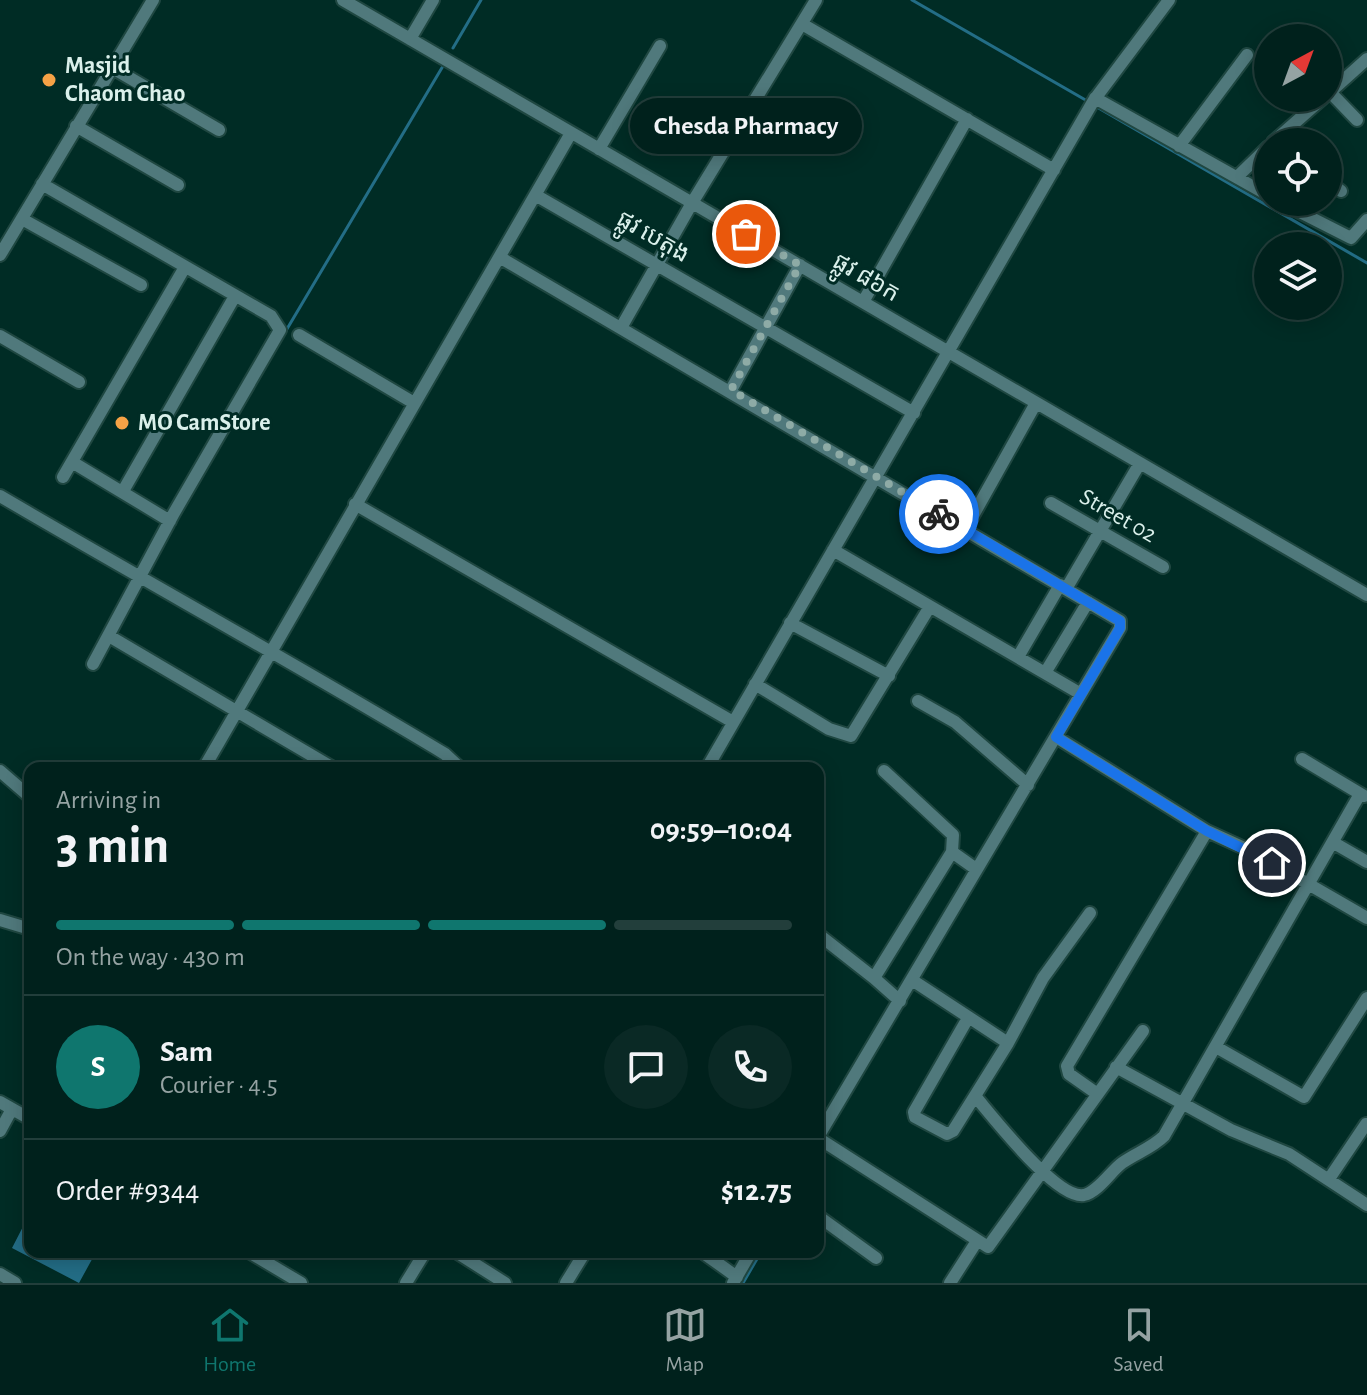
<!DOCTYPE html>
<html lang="en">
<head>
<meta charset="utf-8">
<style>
	body { margin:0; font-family:"Alegreya Sans","Noto Sans Khmer",sans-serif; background:#0a2925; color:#f1f3f6; height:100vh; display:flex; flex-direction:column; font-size:30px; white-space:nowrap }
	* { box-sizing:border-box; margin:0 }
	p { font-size:26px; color:#95a3a3 }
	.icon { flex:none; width:44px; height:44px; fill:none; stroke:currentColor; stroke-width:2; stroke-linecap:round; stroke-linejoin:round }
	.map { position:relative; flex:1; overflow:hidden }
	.drawer { position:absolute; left:24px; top:762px; width:800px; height:496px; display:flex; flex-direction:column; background:#00211c; border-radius:16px; box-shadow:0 4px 20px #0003,0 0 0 2px #223e3b }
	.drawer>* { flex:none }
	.needle { width:52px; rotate:41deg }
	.tools { position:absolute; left:1254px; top:24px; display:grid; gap:16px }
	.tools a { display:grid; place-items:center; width:88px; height:88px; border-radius:50%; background:#00211c; box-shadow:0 4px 20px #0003,0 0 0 2px #223e3b; font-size:40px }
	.pin { position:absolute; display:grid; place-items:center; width:68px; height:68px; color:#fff; margin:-34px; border:4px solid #fff; border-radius:50%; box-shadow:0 2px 8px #0007 }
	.courier { position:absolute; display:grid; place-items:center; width:80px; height:80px; margin:-40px; border:6px solid #1a73e8; border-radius:50%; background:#fff; color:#222; box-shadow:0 2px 10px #0007 }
	.bubble { position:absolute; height:56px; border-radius:28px; background:#00211c; box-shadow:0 4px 20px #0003,0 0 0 2px #223e3b; font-size:26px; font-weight:700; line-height:56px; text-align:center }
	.summary em { font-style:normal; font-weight:700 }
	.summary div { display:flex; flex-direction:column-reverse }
	.summary { display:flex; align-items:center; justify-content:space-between; height:136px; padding:0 32px }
	h1 { font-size:52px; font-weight:700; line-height:60px }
	.bar { display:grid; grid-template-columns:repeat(4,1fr); gap:12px 8px; align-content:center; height:96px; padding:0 32px }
	.bar i { height:10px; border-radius:6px; background:#223e3b }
	.bar .selected { background:#0f766e }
	.bar p { grid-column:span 4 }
	.line { display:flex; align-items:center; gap:20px; padding:0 32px; border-top:2px solid #223e3b }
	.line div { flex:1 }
	.round { display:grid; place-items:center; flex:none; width:84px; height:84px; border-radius:42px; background:#0a2925 }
	.tabs { display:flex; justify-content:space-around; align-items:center; height:112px; border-top:2px solid #223e3b; background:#00211c; font-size:22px; color:#95a3a3 }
	.tabs a { display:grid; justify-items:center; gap:4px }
	.tabs .selected { color:#0f766e }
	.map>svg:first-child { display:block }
	.water { fill:#236d86 }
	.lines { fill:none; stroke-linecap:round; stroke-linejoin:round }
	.stream { stroke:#236d86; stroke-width:3 }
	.minor-casing { stroke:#1f4741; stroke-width:16 }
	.minor { stroke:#50797c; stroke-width:12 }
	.done { stroke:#8eaba6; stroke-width:8; stroke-dasharray:0 14.4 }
	.route { stroke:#1a73e8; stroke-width:10 }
	.poi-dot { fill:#f6a246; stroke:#002c25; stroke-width:3 }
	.labels { text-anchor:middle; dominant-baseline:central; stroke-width:6; stroke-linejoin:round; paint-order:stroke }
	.poi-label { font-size:24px; font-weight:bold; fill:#daf0eb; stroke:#002c25; text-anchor:start }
	.street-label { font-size:24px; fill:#daf0eb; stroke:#002c25 }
</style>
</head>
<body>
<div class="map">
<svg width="1367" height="1283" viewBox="0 0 1367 1283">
	<rect width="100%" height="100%" fill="#002c25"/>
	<!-- water -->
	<path class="water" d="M30,1213V1252H96L79,1283L12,1248Z"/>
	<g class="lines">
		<!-- stream -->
		<path class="stream" d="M912,0L1089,102
			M453,48L481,0
			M1095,106L1367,263
			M284,334L443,66
			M743,1283L761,1252"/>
		<!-- minor casing -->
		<g class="minor-casing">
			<path id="minor" d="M343,0L1367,595
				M802,24L1054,170
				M410,39L433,0
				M111,67L219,130
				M1328,90L1357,120
				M1328,94L1367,59
				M1095,98L1268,195
				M76,126L178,185
				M1273,142L1323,98
				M1179,146L1247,55
				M599,149L660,46
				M1237,177L1268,147
				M1328,181L1341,191
				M42,184L271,316L280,330L174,513L93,664
				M537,196L914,413
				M1280,202L1351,238L1367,220
				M22,219L141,285
				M0,255L153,0
				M501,258L1120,621V628L818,1137
				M863,302L967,119
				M622,326L692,203L816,0
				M299,335L414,403
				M0,336L79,382
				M731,390L800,265
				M72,462L170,521
				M63,477L185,267
				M123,491L235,296
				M0,496C148,583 298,665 445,754L460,768
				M1051,503L1163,567
				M355,504L733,722
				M965,530L1036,403
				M833,550L1081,694
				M1066,589L1140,463
				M790,623L889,676
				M109,636L333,768
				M1018,657L1060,585
				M1045,673L1088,602
				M755,684L829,729L851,736L929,608
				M918,701L955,722L1028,785
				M1056,737L1207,831L1253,852L1367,918
				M1302,759L1364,796
				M204,768L571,133
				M707,768L1094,100L1169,0
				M0,771L30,797
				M884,771L953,835L952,852L976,869
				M1334,843L1367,862
				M0,920L30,929
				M818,934L874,978
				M912,980L1008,1043
				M900,1001L874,978L952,852
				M968,1018L914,1112L915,1117L947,1134L953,1131L1008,1043L1043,978L1090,913
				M1216,1047L1304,1097L1367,998
				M1116,1067L1231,1130L1289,1154L1367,1205
				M1096,1093L1069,1074L1067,1066L1207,831
				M975,1096C993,1117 1057,1200 1084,1195C1098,1192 1111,1171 1122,1163C1136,1153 1152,1148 1164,1136L1360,794
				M0,1102L30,1119
				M0,1131L12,1109
				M818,1138L988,1247L1143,1031
				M1329,1179L1366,1124
				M818,1216L876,1258
				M249,1252L301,1283
				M456,1252L505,1283
				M702,1252L737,1277
				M0,1274L15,1283
				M406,1283L425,1252
				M566,1283L585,1252
				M733,1283L751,1252
				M950,1283L977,1241"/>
		</g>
		<!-- minor -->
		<use href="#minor" class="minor"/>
	</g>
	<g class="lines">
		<!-- done -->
		<path class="done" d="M746,234L800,265L731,390L939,514"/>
		<!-- route -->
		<path class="route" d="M939,514L1120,621V628L1056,737L1207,831L1272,863"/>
	</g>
	<!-- markers -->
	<g class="poi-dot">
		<circle cx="49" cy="80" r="8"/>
		<circle cx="122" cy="423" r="8"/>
	</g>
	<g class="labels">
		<!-- poi labels -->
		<g class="poi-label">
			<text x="65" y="66">Masjid<tspan x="65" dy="28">Chaom Chao</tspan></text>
			<text x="138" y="423">MO CamStore</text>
		</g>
		<!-- street labels -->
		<g class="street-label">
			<text transform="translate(653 237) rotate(30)">ផ្លូវ បេតុង</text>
			<text transform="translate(866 278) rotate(30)">ផ្លូវ ៨៦ក</text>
			<text transform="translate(1118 516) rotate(30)">Street 02</text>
		</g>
	</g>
</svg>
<div class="tools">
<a><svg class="needle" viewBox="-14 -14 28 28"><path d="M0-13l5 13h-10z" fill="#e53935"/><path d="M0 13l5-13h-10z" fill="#95a3a3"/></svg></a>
<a><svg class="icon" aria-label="locate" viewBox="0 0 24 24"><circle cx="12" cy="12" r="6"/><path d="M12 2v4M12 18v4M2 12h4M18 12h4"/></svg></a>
<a><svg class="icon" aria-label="layers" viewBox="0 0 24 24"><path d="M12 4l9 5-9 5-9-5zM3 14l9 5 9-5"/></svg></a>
</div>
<div class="pin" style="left:746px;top:234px;background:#ea580c"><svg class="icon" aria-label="bag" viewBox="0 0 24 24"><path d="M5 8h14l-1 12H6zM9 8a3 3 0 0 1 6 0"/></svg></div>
<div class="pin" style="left:1272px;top:863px;background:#1f2937"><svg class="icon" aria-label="home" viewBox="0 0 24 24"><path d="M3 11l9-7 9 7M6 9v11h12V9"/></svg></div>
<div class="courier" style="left:939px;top:514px"><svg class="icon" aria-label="bike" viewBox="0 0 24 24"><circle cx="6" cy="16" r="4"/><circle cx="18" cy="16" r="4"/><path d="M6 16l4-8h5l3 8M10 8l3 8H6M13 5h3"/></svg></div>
<div class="bubble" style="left:630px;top:98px;width:232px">Chesda Pharmacy</div>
<section class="drawer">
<div class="summary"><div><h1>3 min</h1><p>Arriving in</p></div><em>09:59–10:04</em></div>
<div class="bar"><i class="selected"></i><i class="selected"></i><i class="selected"></i><i></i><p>On the way · 430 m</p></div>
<div class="line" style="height:144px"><b class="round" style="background:#0f766e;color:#fff">S</b><div><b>Sam</b><p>Courier · 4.5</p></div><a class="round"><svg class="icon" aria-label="chat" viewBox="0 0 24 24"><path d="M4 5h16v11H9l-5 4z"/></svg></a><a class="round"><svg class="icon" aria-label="phone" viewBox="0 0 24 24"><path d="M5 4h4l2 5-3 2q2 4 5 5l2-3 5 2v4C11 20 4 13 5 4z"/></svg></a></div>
<div class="line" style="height:104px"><div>Order #9344</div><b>$12.75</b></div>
</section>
</div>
<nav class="tabs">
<a class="selected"><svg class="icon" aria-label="home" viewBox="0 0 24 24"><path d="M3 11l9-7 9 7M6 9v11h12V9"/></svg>Home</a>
<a><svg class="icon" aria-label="map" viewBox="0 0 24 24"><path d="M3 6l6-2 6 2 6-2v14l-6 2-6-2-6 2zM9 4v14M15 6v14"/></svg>Map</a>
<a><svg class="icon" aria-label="saved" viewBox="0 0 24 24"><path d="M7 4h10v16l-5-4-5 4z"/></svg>Saved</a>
</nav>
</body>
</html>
